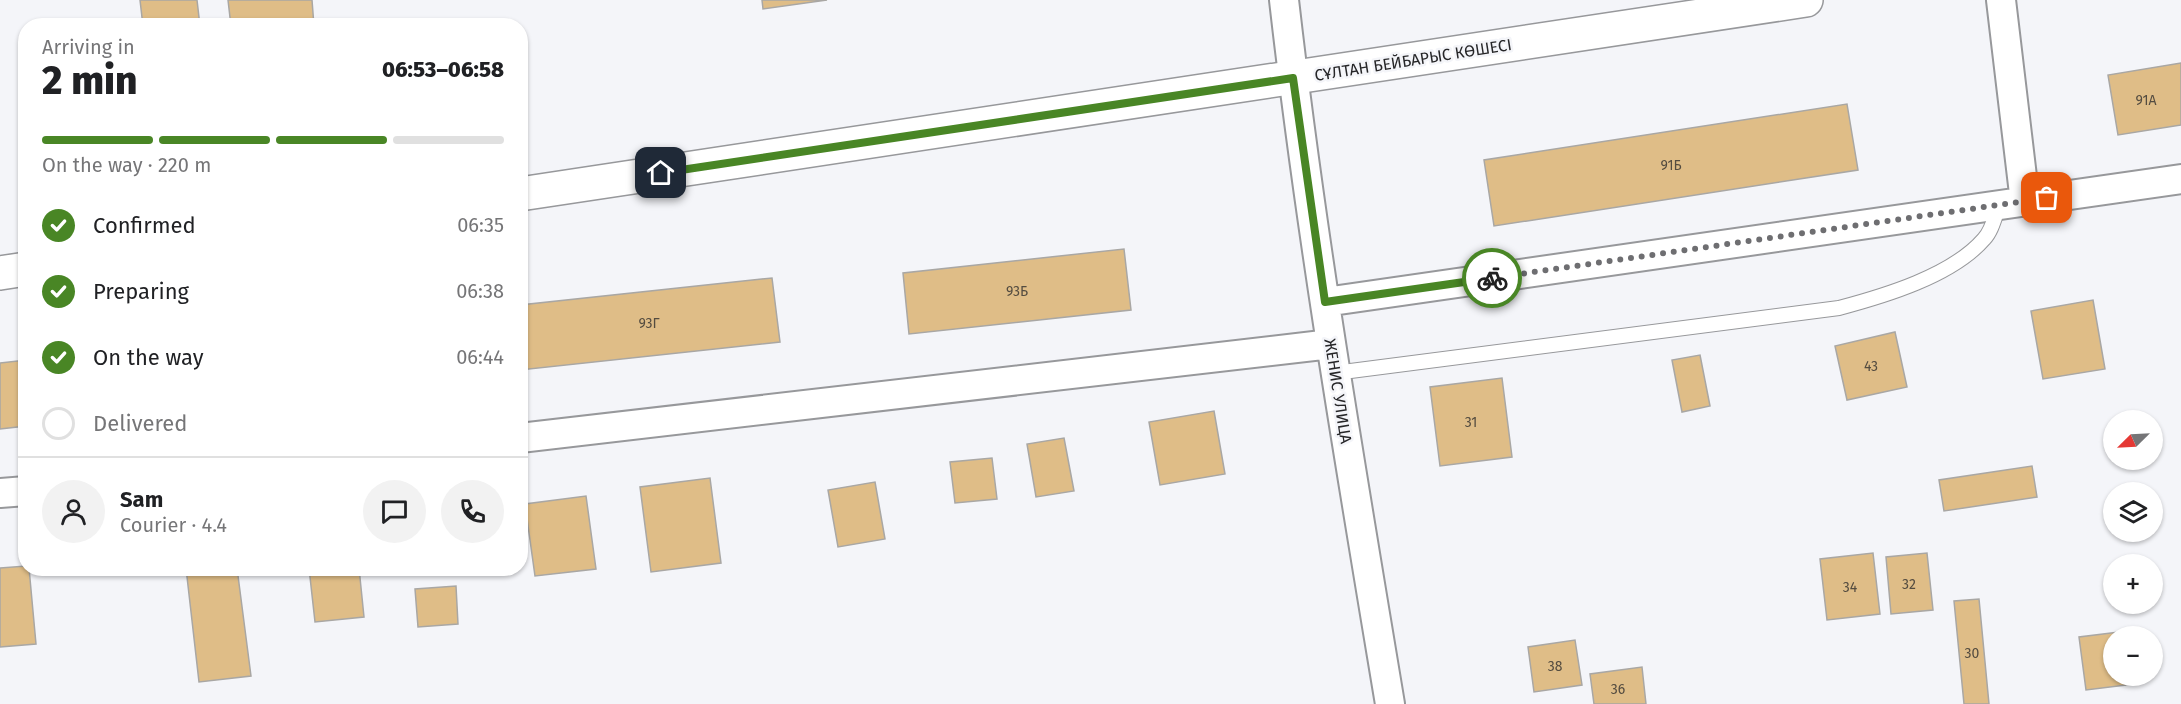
<!DOCTYPE html>
<html lang="en">
<head>
<meta charset="utf-8">
<style>
	body { margin:0; font-family:"Fira Sans",sans-serif; background:#f2f2f2; color:#202124; height:100vh; display:flex; flex-direction:column; font-size:22px; white-space:nowrap }
	* { box-sizing:border-box; margin:0 }
	p { font-size:20px; color:#757577 }
	.icon { flex:none; width:33px; height:33px; fill:none; stroke:currentColor; stroke-width:2; stroke-linecap:round; stroke-linejoin:round }
	.map { position:relative; flex:1; overflow:hidden }
	.panel { position:absolute; left:18px; top:18px; width:510px; height:558px; display:flex; flex-direction:column; background:#fff; border-radius:24px; box-shadow:0 2px 4px #0004 }
	.panel>* { flex:none }
	.needle { width:39px; rotate:246deg }
	.buttons { position:absolute; left:2103px; top:410px; display:grid; gap:12px }
	.buttons a { display:grid; place-items:center; width:60px; height:60px; border-radius:50%; background:#fff; box-shadow:0 2px 4px #0004; font-size:30px }
	.pin { position:absolute; display:grid; place-items:center; width:51px; height:51px; color:#fff; margin:-26px; border-radius:12px; box-shadow:0 3px 9px #0006 }
	.courier { position:absolute; display:grid; place-items:center; width:60px; height:60px; margin:-30px; border:4px solid #498625; border-radius:50%; background:#fff; color:#222; box-shadow:0 2px 8px #0007 }
	.summary em { font-style:normal; font-weight:800 }
	.summary div { display:flex; flex-direction:column-reverse }
	.summary { display:flex; align-items:center; justify-content:space-between; height:102px; padding:0 24px }
	h1 { font-size:39px; font-weight:800; line-height:45px }
	.bar { display:grid; grid-template-columns:repeat(4,1fr); gap:9px 6px; align-content:center; height:72px; padding:0 24px }
	.bar i { height:8px; border-radius:4px; background:#e0e0e0 }
	.bar .selected { background:#498625 }
	.bar p { grid-column:span 4 }
	.line { display:flex; align-items:center; gap:15px; padding:0 24px; border-top:2px solid #e0e0e0 }
	.line div { flex:1 }
	.round { display:grid; place-items:center; flex:none; width:63px; height:63px; border-radius:32px; background:#f2f2f2 }
	ol { padding:0 24px; list-style:none }
	li { display:flex; align-items:center; gap:18px; height:66px }
	li p { margin-inline-start:auto }
	li .icon { padding:6px; border-radius:50%; background:#498625; color:#fff; stroke-width:4 }
	li:last-child { color:#757577 }
	li i { width:33px; height:33px; border:3px solid #e0e0e0; border-radius:50% }
	.map>svg:first-child { display:block }
	.building { fill:#dfbd87; stroke:#a9a7a4; stroke-width:1.5 }
	.lines { fill:none; stroke-linecap:round; stroke-linejoin:round }
	.lane-casing { stroke:#97989b; stroke-width:16 }
	.street-casing { stroke:#97989b; stroke-width:32 }
	.primary-casing { stroke:#97989b; stroke-width:36 }
	.lane { stroke:#fff; stroke-width:14 }
	.street { stroke:#fff; stroke-width:28 }
	.primary { stroke:#fff; stroke-width:33 }
	.done { stroke:#6e6e71; stroke-width:6; stroke-dasharray:0 10.8 }
	.route { stroke:#498625; stroke-width:8 }
	.labels { text-anchor:middle; dominant-baseline:central; stroke-width:5; stroke-linejoin:round; paint-order:stroke }
	.number-label { font-size:14px; fill:#544c40 }
	.street-label { font-size:16px; fill:#262628; stroke:#f4f5f9 }
</style>
</head>
<body>
<div class="map">
<svg width="2181" height="704" viewBox="0 0 2181 704">
	<rect width="100%" height="100%" fill="#f4f5f9"/>
	<!-- building -->
	<path class="building" d="M140,0H197L200,26H143Z
		M228,0H312L314,26H231Z
		M762,0H827L763,9Z
		M2181,63V125L2118,135L2108,75Z
		M1847,104L1858,170L1494,226L1484,160Z
		M1124,249L1131,310L909,334L903,273Z
		M772,278L780,342L520,370V305Z
		M2093,300L2105,369L2043,379L2031,311Z
		M1895,332L1907,387L1847,400L1835,346Z
		M1700,355L1710,406L1682,412L1672,360Z
		M26,360V426L0,429V363Z
		M1502,378L1512,457L1440,466L1430,387Z
		M1214,411L1225,474L1160,485L1149,422Z
		M1064,438L1074,491L1036,497L1027,444Z
		M992,458L997,499L955,503L950,462Z
		M2032,466L2037,497L1944,511L1939,480Z
		M710,478L721,563L651,572L640,487Z
		M875,482L885,539L838,547L828,490Z
		M586,496L596,569L535,576L525,504Z
		M1873,553L1880,614L1827,620L1820,559Z
		M1927,553L1933,610L1891,614L1886,557Z
		M26,566V568H29L36,644L0,647V568Z
		M186,568H237L251,676L199,682Z
		M309,568H359L364,617L315,622Z
		M456,586L458,624L418,627L415,589Z
		M1979,599L1989,704H1964L1954,601Z
		M2135,630L2136,636H2114V675H2141L2142,683L2086,690L2079,637Z
		M1575,640L1582,685L1534,692L1528,647Z
		M1642,667L1646,704H1594L1590,674Z"/>
	<g class="lines">
		<!-- lane casing -->
		<g class="lane-casing">
			<path id="lane" d="M1335,373L1839,308C1884,296 1952,276 1984,239C1992,231 1995,216 1999,206"/>
		</g>
		<!-- street casing -->
		<g class="street-casing">
			<path id="street" d="M1284,0C1311,236 1351,470 1390,704
				M2001,0L2025,202
				M1325,302L2181,179
				M520,438L1331,344
				M0,493L26,491"/>
		</g>
		<!-- primary casing -->
		<g class="primary-casing">
			<path id="primary" d="M520,194L1806,0
				M0,273L26,269"/>
		</g>
		<!-- lane -->
		<use href="#lane" class="lane"/>
		<!-- street -->
		<use href="#street" class="street"/>
		<!-- primary -->
		<use href="#primary" class="primary"/>
	</g>
	<g class="lines">
		<!-- done -->
		<path class="done" d="M1492,278L2047,198"/>
		<!-- route -->
		<path class="route" d="M661,173L1293,78L1325,302L1492,278"/>
	</g>
	<g class="labels">
		<!-- number labels -->
		<g class="number-label">
			<text x="2146" y="100">91А</text>
			<text x="1671" y="165">91Б</text>
			<text x="1017" y="291">93Б</text>
			<text x="649" y="323">93Г</text>
			<text x="1871" y="366">43</text>
			<text x="1471" y="422">31</text>
			<text x="1909" y="584">32</text>
			<text x="1850" y="587">34</text>
			<text x="1972" y="653">30</text>
			<text x="1555" y="666">38</text>
			<text x="1618" y="689">36</text>
		</g>
		<!-- street labels -->
		<g class="street-label">
			<text transform="translate(1413 60) rotate(-9)">СҰЛТАН БЕЙБАРЫС КӨШЕСІ</text>
			<text transform="translate(1338 391) rotate(81)">ЖЕНИС УЛИЦА</text>
		</g>
	</g>
</svg>
<div class="buttons">
<a><svg class="needle" viewBox="-14 -14 28 28"><path d="M0-13l5 13h-10z" fill="#e53935"/><path d="M0 13l5-13h-10z" fill="#757577"/></svg></a>
<a><svg class="icon" aria-label="layers" viewBox="0 0 24 24"><path d="M12 4l9 5-9 5-9-5zM3 14l9 5 9-5"/></svg></a>
<a>+</a>
<a>−</a>
</div>
<div class="pin" style="left:2047px;top:198px;background:#ea580c"><svg class="icon" aria-label="bag" viewBox="0 0 24 24"><path d="M5 8h14l-1 12H6zM9 8a3 3 0 0 1 6 0"/></svg></div>
<div class="pin" style="left:661px;top:173px;background:#1f2937"><svg class="icon" aria-label="home" viewBox="0 0 24 24"><path d="M3 11l9-7 9 7M6 9v11h12V9"/></svg></div>
<div class="courier" style="left:1492px;top:278px"><svg class="icon" aria-label="bike" viewBox="0 0 24 24"><circle cx="6" cy="16" r="4"/><circle cx="18" cy="16" r="4"/><path d="M6 16l4-8h5l3 8M10 8l3 8H6M13 5h3"/></svg></div>
<section class="panel">
<div class="summary"><div><h1>2 min</h1><p>Arriving in</p></div><em>06:53–06:58</em></div>
<div class="bar"><i class="selected"></i><i class="selected"></i><i class="selected"></i><i></i><p>On the way · 220 m</p></div>
<ol>
<li><svg class="icon" aria-label="check" viewBox="0 0 24 24"><path d="M5 12l5 5 9-10"/></svg>Confirmed<p>06:35</p></li>
<li><svg class="icon" aria-label="check" viewBox="0 0 24 24"><path d="M5 12l5 5 9-10"/></svg>Preparing<p>06:38</p></li>
<li><svg class="icon" aria-label="check" viewBox="0 0 24 24"><path d="M5 12l5 5 9-10"/></svg>On the way<p>06:44</p></li>
<li><i></i>Delivered</li>
</ol>
<div class="line" style="height:108px"><a class="round"><svg class="icon" aria-label="person" viewBox="0 0 24 24"><circle cx="12" cy="8" r="4"/><path d="M4 21q1-7 8-7t8 7"/></svg></a><div><b>Sam</b><p>Courier · 4.4</p></div><a class="round"><svg class="icon" aria-label="chat" viewBox="0 0 24 24"><path d="M4 5h16v11H9l-5 4z"/></svg></a><a class="round"><svg class="icon" aria-label="phone" viewBox="0 0 24 24"><path d="M5 4h4l2 5-3 2q2 4 5 5l2-3 5 2v4C11 20 4 13 5 4z"/></svg></a></div>
</section>
</div>
</body>
</html>
